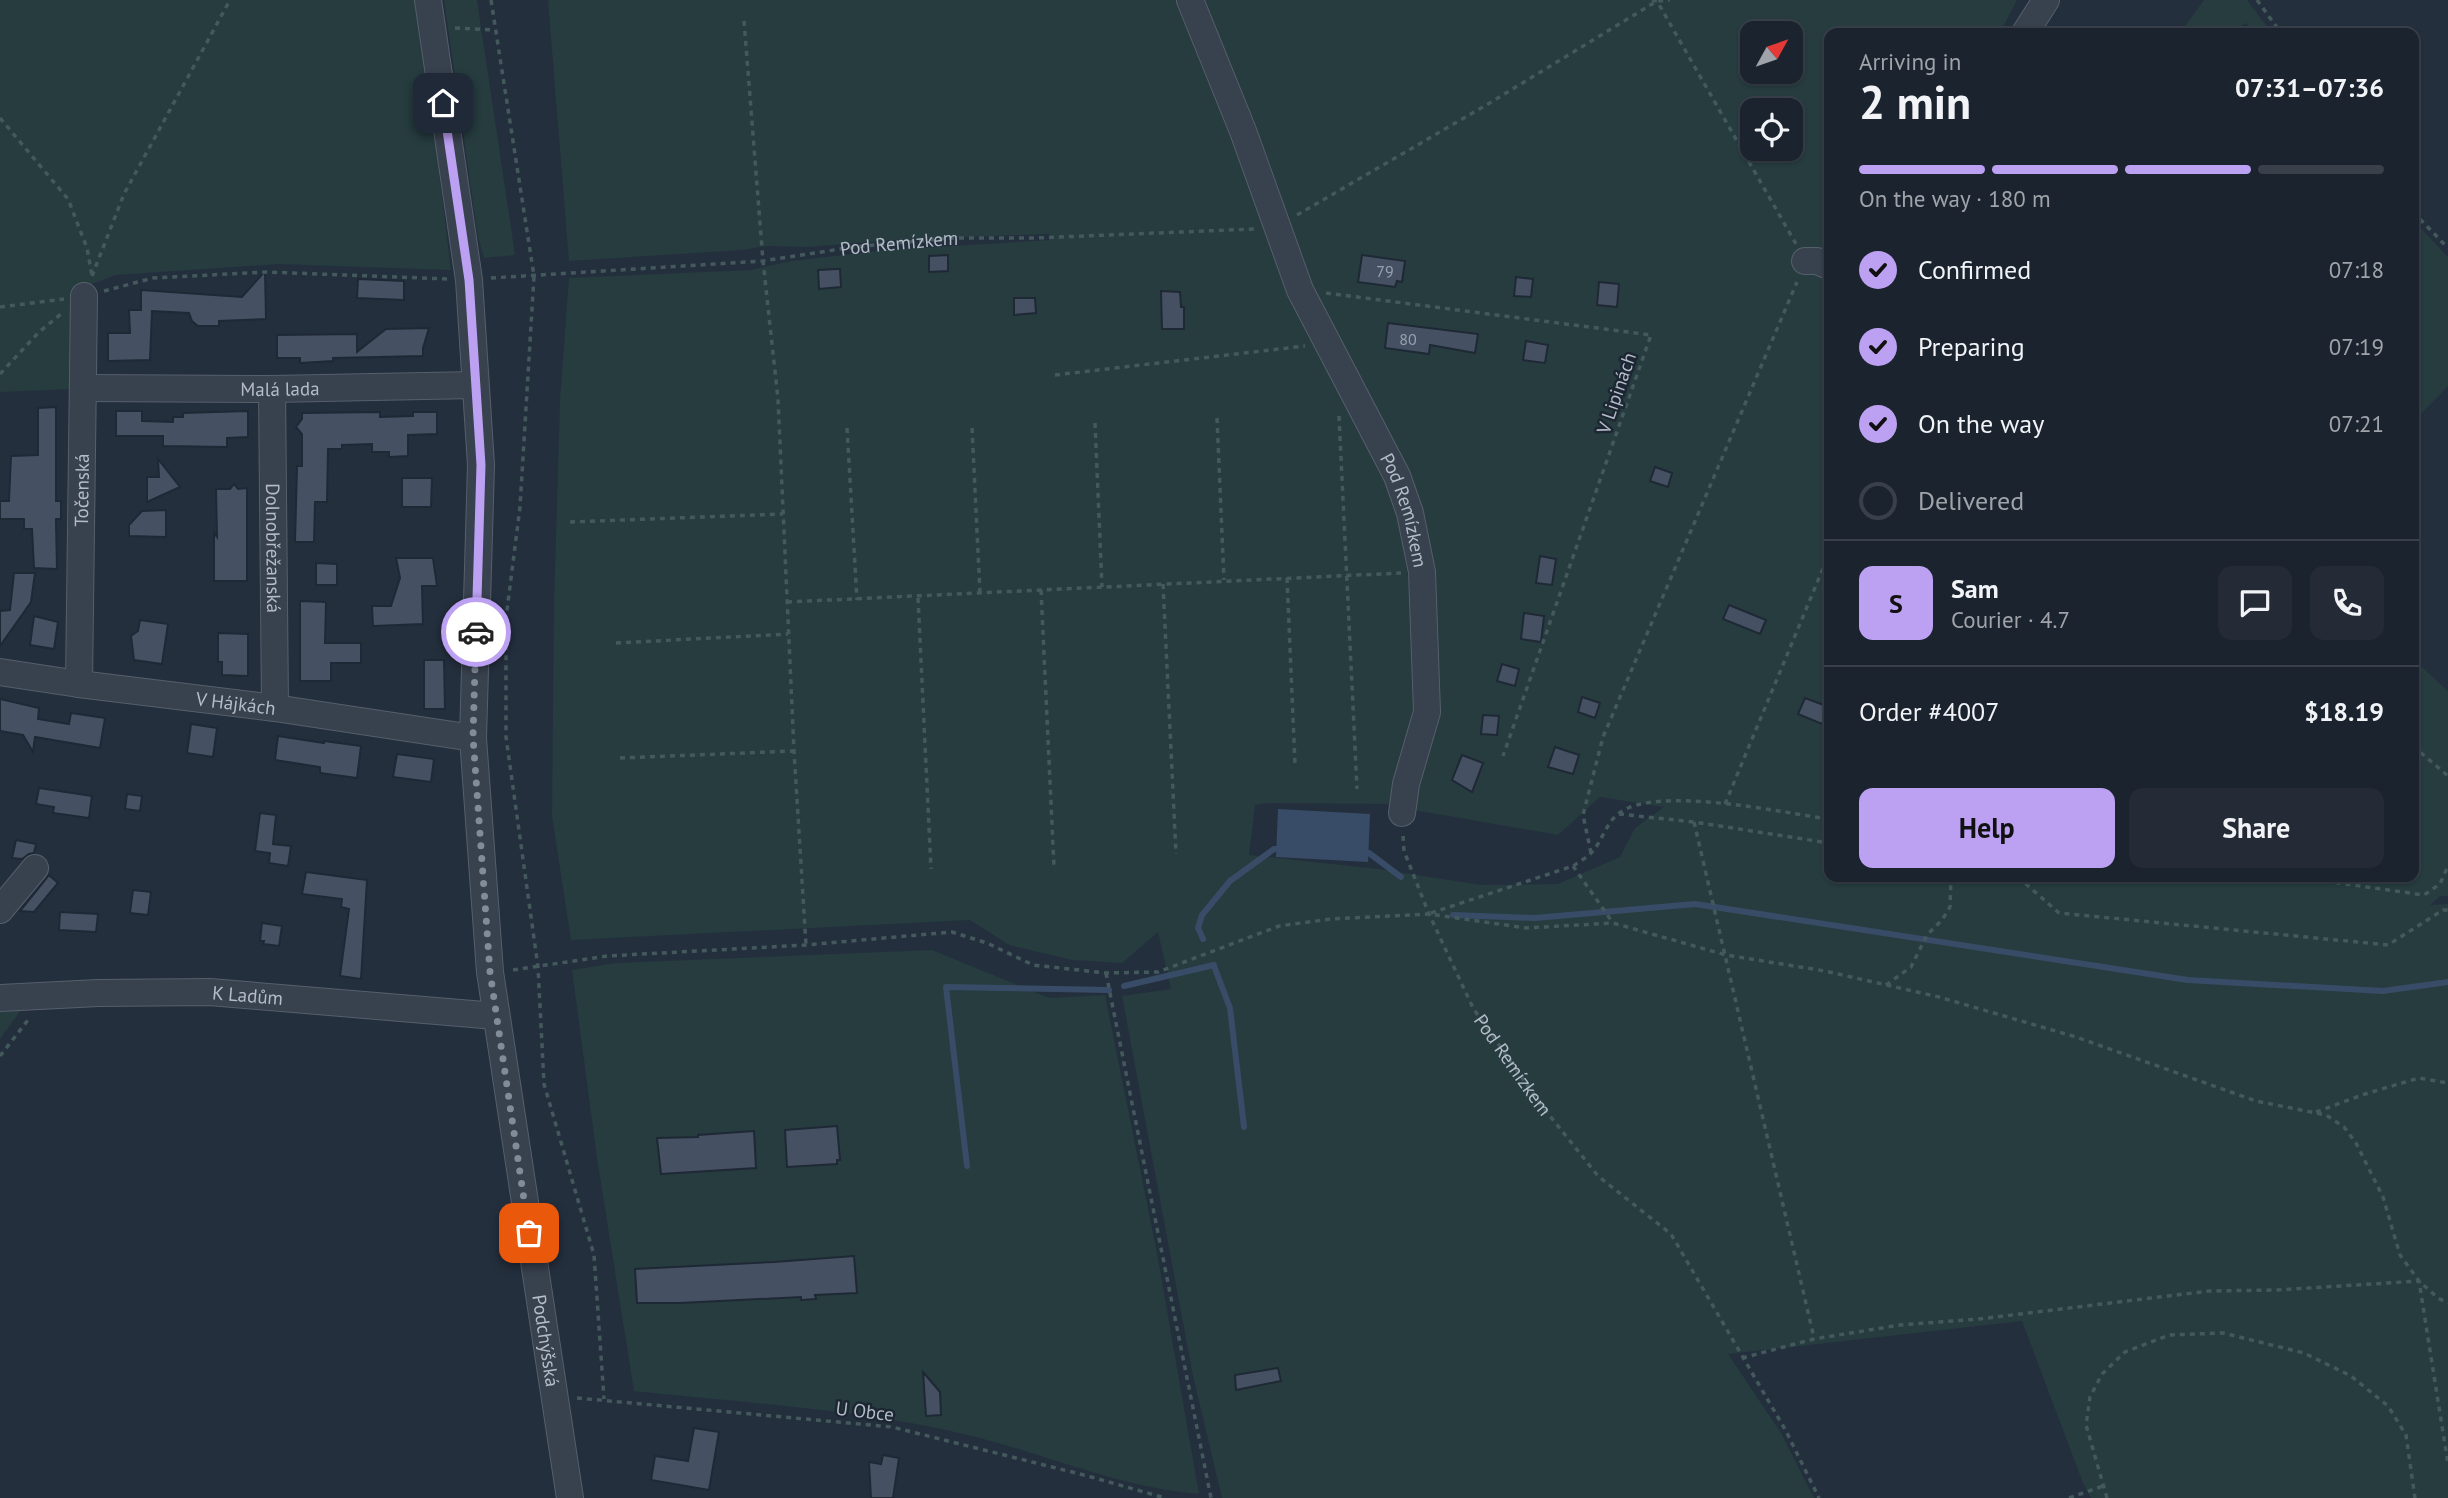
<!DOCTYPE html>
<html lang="en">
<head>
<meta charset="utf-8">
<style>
	body { margin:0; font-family:"PT Sans",sans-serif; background:#242b36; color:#f1f3f6; height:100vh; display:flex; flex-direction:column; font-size:26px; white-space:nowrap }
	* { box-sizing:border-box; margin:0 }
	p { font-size:23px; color:#a0a4aa }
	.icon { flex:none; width:38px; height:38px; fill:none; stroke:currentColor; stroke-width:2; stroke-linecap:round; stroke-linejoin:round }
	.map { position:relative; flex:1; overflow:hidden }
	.side { position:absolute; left:1824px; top:28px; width:595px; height:854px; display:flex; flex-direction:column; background:#1b232e; border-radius:14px; box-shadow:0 2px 5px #0004,0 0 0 2px #39404a }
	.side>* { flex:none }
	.needle { width:46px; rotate:50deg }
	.buttons { position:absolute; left:1740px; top:21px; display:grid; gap:14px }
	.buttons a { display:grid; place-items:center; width:63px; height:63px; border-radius:14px; background:#1b232e; box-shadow:0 2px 5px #0004,0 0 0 2px #39404a; font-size:35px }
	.pin { position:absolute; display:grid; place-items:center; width:60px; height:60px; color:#fff; margin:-30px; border-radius:14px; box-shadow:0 4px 10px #0006 }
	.courier { position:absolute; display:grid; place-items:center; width:70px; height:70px; margin:-35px; border:5px solid #bca0f2; border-radius:50%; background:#fff; color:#222; box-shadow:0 2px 9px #0007 }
	.overview em { font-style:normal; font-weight:700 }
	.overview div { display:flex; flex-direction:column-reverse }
	.overview { display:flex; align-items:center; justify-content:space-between; height:119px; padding:0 35px }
	h1 { font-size:46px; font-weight:700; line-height:52px }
	.bar { display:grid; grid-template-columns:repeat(4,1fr); gap:10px 7px; align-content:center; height:84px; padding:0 35px }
	.bar i { height:9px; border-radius:5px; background:#39404a }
	.bar .current { background:#bca0f2 }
	.bar p { grid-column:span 4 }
	.line { display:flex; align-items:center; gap:18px; padding:0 35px; border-top:2px solid #39404a }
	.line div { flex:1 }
	.round { display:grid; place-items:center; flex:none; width:74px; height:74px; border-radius:14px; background:#242b36 }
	ol { padding:0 35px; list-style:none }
	li { display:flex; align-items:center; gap:21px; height:77px }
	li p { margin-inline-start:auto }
	li .icon { padding:7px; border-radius:50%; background:#bca0f2; color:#111; stroke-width:4 }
	li:last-child { color:#a0a4aa }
	li i { width:38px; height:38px; border:4px solid #39404a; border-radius:50% }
	.primary-button { display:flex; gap:14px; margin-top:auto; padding:14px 35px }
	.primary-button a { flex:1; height:80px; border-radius:14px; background:#bca0f2; color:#111; font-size:28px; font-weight:700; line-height:80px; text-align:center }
	.primary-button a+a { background:#242b36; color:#f1f3f6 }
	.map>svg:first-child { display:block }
	.green { fill:#263c3f; fill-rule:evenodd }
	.water { fill:#394c67 }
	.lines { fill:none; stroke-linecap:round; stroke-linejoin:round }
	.stream { stroke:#394c67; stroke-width:6 }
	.building { fill:#455162; stroke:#1f2835; stroke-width:2 }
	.minor-casing { stroke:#565f6c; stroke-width:28 }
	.path { stroke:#44595c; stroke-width:3.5; stroke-dasharray:5 5; stroke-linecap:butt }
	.minor { stroke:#38414e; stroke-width:26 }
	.done { stroke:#828b98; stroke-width:7; stroke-dasharray:0 12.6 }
	.route { stroke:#bca0f2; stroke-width:9 }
	.labels { text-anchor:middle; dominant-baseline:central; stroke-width:5; stroke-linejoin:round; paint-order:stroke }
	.number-label { font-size:16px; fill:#98a1af }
	.street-label { font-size:19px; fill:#b4bcc9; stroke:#1d2633 }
</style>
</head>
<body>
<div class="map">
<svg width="2448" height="1498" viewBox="0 0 2448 1498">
	<rect width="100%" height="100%" fill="#242f3e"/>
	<!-- green -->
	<path class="green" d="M0,0H418L451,270L278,264L116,275L76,290L73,389L0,392Z
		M444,0H477L515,255L484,258L478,237Z
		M548,0H2017L2000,33H1829V877H2413V659L2448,691V896H2440L2430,905L2448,904V1498H2091L2083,1483L2022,1321L1728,1354L1781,1433L1814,1498H1222L1193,1376L1122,996L1171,989L1158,932L1122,963L1072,960L1009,945L970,920L571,940L552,816L554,606L560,400L569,278L750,270L791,261L887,250L1050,240L1049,234L907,239L808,247L767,246L742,250L569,261ZM1752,33H1790V72H1752ZM1752,110H1790V149H1752ZM1395,498L1432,575L1431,742L1414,810L1558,835L1600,797L1664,807L1635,828L1620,857L1558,884L1481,885L1378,869L1249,855L1255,805L1269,803L1396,804L1414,713L1413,608Z
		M2204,0H2247L2272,33H2254L2246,23L2231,33H2180Z
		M2413,220L2448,257V386L2413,422Z
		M932,950L1049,998L1105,995L1157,1253L1199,1494C1121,1488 1048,1455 972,1436C862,1409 747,1403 634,1391L597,1158L572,970L616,963Z
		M0,1006H24L0,1039Z"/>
	<!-- water -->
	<path class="water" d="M1278,809L1370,814L1368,862L1276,857Z"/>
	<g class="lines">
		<!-- stream -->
		<path class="stream" d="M1361,853H1369L1401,877
			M1453,915L1535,918L1695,904L2188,980L2383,991L2448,982
			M1203,939L1198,928L1202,915L1230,881L1274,849H1284
			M1214,966L1230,1008L1244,1127
			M1124,986L1214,965
			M967,1166L946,987L1109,990"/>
	</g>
	<!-- building -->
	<path class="building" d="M948,255V271L929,272V256Z
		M1362,255L1405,261L1402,282L1397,281L1395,287L1358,282Z
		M837,269H840L841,287L819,289L818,270Z
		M265,271L266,319L219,321V326H198L192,321L189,313L152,311L150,360L108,361V333H130L129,310H141V290L242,297Z
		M1516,277L1533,279L1531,297L1514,296Z
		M358,279L404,281V300L357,298Z
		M1599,282L1619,284L1617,307L1597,305Z
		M1161,291L1180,292L1181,307H1184V329H1162Z
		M1014,298H1035L1036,313L1014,315Z
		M1388,323L1478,334L1475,353L1430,345L1429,354L1385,348Z
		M429,328L423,348V356L333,358V361L300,363V358H277V335L357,334V352L386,329Z
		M1526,341L1548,345L1545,363L1523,360Z
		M56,407V501H61V519H56V522L57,569L34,568L32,529H24V519H0V501H9L11,456L38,455V408Z
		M116,411H142V421L173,422V417H183V413L248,411V437L227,438V447L163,446V436H116Z
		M380,412V417L413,416V412H437V434L408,435V456L389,457V452H372V444L342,445V449H328L327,502H315L314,542H295L297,466H302V434L296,427L302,419V413Z
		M158,459L180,487L147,502V477H159Z
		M1655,467L1672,473L1668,487L1650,481Z
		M402,478H432L431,507H402Z
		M234,484L238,489L247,488V581H214V533L217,537L216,489H230Z
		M166,510V537L129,536V525L142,511Z
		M1540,556L1556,559L1552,585L1536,583Z
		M396,558H433L437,586H422L423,624L373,626L372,606H391L400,578Z
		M316,563L337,564V585H316Z
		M14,573H35L31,602L0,646V611L10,610Z
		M300,601L326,602L325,643H361V663H331V681H300Z
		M1729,605L1766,620L1760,634L1723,619Z
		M1524,613L1544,616L1541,642L1521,639Z
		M34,616L58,622L54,649L30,645Z
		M140,620L168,624L162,664L134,660L131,636L138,631Z
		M218,633L248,634V676L222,675V662H218Z
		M424,660H444L445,709H424Z
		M1502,664L1519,669L1515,686L1497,681Z
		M1582,697L1600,703L1595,718L1578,712Z
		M1805,698L1829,707V724L1823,722L1822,724L1798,714Z
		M0,699L39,708L38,719L69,724L71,713L105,718L100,748L35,737L33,752L23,735L0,731Z
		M1483,715L1499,716L1497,735L1481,734Z
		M191,724L217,728L213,757L187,753Z
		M278,736L324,743V741L361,746L357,778L320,773V767L275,760Z
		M1555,747L1579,755L1573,774L1548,767Z
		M397,754L434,759L431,782L393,777Z
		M1462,755L1483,763L1472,792L1452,780Z
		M39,788L92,796L89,818L53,813L54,807L36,804Z
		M127,794L142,796L140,811L125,809Z
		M260,813L276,815L273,844L291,846L288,866L269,863L270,853L255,851Z
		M16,840L36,844L34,853L29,854L22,859L12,858Z
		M306,872L367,880L361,979L340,976L349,909L341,907L342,899L302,894Z
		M49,875L58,883L34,912L20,911Z
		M133,890L151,892L148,915L130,913Z
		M60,912L98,914L96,932L59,930Z
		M262,923L282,926L279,946L263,944L264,941H260Z
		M837,1126L840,1160H837V1164L787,1167L785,1130Z
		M754,1131L756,1168L661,1174L657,1138L698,1137V1135Z
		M854,1256L857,1293L815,1295L816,1299L801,1300V1297L680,1303H637L635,1269L774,1262Z
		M1278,1368L1281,1381L1236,1390L1235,1375Z
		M923,1372L940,1392L941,1415L926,1416Z
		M694,1428L719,1432L709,1490L651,1480L655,1456L688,1461Z
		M883,1455L899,1458L893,1498H871L869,1462L881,1464Z"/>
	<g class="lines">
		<!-- minor casing -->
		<g class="minor-casing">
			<g id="minor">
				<path id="s3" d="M428,0L469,280L481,465L473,738L490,972L570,1498"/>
				<path id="s4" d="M1190,0L1243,131L1300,290L1397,476L1410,513L1422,572L1427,712L1406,784L1402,813"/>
				<path d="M2025,33L2046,0"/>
				<path d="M1805,261H1817L1829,266"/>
				<path id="s5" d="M84,388L272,389L475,385"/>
				<path id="s6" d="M272,389L275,708"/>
				<path id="s7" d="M0,672L79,684L275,708L473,738"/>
				<path id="s8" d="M79,684L84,296"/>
				<path d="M0,910L35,868"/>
				<path id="s9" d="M0,998L98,993L210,992L496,1016"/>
			</g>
		</g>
		<!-- path -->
		<g class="path">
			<path d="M491,0L534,276L520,507L506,618V737L538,967L544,1084L594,1255L604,1399"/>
			<path d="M1652,0L1657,1L1796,244"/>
			<path d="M2257,0L2281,33"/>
			<path d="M744,21L763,261L778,399L794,751L806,945"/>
			<path d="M455,28L495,30"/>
			<path d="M0,118L68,199L87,248L92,276"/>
			<path d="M2413,212L2448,248"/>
			<path d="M1297,215L1488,104L1657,1L1670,0"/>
			<path d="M92,276L124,194L230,0"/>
			<path id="s1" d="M491,278L763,261L853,247L950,238H1035L1254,229"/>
			<path d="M104,291L153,278L267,272L448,279"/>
			<path d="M1326,293L1651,335L1503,756"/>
			<path d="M0,307L64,299"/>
			<path d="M0,374L39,332L61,314"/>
			<path d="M1055,375L1305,346"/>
			<path d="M1339,416L1357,789"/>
			<path d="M1217,418L1224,580"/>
			<path d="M1095,423L1102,587"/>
			<path d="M847,428L857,600"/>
			<path d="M972,428L980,593"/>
			<path d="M570,522L783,514"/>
			<path d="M1287,578L1295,764"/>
			<path d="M1163,584L1176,854"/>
			<path d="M1041,590L1054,867"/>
			<path d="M918,598L931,869"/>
			<path d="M787,602L1401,573"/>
			<path d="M616,643L788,634"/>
			<path d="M2413,746L2448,776"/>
			<path d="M620,758L794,751"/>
			<path d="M1725,804L1829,554"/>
			<path d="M1619,814L1694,822L1829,843"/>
			<path d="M1694,822L1814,1338"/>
			<path id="s2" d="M1403,836L1404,851L1429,914L1473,1008L1542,1106L1598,1176L1671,1234L1786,1431L1819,1498"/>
			<path d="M1591,853L1583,815L1603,737L1797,282"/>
			<path d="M1573,866L1613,923"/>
			<path d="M2018,877L2059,913L2388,945L2443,910H2448"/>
			<path d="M2296,877L2424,895L2440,884L2448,866"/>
			<path d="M1431,913L1573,866C1579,862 1586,858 1591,853C1602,842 1606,823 1618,814C1654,784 1783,813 1829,819"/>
			<path d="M513,970L607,956L806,945L952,932L987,943L1033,965L1106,973L1158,972L1279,926L1331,919L1429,914L1526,928L1613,923L1726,955L1825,971L1939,997L2076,1037L2256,1101L2326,1115L2344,1127L2356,1143L2383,1197L2400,1255L2419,1281L2438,1298L2448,1303"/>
			<path d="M1106,973L1211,1498"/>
			<path d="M1886,985L1911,967L1927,935L1942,920L1950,907L1951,877"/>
			<path d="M0,1056L28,1020"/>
			<path d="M2316,1112L2365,1094L2419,1078L2448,1083"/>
			<path d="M1742,1358L1814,1339L1900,1325L1979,1319L2209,1291L2277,1290L2419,1281L2448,1464"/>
			<path d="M577,1398L892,1427L1088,1476L1165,1498"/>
			<path d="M2069,1498L2103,1486"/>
			<path d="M2107,1498L2086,1425L2090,1397L2102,1374L2125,1352L2169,1335L2223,1333L2304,1353L2351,1376L2388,1406L2406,1435L2415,1498"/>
		</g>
		<!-- minor -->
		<use href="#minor" class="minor"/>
	</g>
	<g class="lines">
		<!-- done -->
		<path class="done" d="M476,632L473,737L490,972L529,1233"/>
		<!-- route -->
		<path class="route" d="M443,103L469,280L481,465L476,632"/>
	</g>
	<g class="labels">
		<!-- number labels -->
		<g class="number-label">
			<text x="1385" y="271">79</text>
			<text x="1408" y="339">80</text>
		</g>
		<!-- street labels -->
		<g class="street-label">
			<text stroke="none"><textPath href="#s1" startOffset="410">Pod Remízkem</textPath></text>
			<text stroke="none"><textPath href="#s5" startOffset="196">Malá lada</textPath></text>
			<text transform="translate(1616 393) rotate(-71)">V Lipinách</text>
			<text stroke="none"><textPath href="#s8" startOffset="194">Točenská</textPath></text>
			<text stroke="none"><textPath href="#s4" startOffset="555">Pod Remízkem</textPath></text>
			<text stroke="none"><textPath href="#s6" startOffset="159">Dolnobřežanská</textPath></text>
			<text stroke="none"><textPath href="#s7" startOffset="238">V Hájkách</textPath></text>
			<text stroke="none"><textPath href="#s9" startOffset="248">K Ladům</textPath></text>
			<text stroke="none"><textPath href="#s2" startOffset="256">Pod Remízkem</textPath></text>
			<text stroke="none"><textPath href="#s3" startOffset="1349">Podchýšská</textPath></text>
			<text transform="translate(865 1411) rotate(7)">U Obce</text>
		</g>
	</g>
</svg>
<div class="buttons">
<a><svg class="needle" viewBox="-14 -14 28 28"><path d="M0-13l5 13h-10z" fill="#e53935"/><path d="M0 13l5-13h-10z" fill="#a0a4aa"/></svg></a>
<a><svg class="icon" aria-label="locate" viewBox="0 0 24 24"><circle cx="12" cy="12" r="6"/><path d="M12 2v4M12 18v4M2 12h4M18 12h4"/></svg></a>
</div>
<div class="pin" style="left:529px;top:1233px;background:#ea580c"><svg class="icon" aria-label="bag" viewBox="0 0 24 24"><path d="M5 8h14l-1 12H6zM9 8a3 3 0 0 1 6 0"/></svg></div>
<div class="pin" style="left:443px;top:103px;background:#1f2937"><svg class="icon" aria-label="home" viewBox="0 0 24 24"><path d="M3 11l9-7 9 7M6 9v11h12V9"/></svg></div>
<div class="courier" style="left:476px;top:632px"><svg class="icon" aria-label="car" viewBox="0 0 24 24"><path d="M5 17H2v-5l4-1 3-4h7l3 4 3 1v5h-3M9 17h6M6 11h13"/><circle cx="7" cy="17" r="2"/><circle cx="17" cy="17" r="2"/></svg></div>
<section class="side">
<div class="overview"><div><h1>2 min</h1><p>Arriving in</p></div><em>07:31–07:36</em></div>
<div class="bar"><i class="current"></i><i class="current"></i><i class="current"></i><i></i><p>On the way · 180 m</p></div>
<ol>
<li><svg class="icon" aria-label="check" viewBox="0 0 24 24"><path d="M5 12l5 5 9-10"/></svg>Confirmed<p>07:18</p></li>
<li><svg class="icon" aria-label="check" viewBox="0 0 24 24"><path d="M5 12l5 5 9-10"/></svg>Preparing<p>07:19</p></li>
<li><svg class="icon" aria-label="check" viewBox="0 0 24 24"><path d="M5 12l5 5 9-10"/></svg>On the way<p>07:21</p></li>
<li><i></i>Delivered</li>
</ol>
<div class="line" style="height:126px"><b class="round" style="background:#bca0f2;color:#111">S</b><div><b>Sam</b><p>Courier · 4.7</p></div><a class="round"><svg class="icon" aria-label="chat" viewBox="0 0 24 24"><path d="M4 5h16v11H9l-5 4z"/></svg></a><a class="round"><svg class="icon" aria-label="phone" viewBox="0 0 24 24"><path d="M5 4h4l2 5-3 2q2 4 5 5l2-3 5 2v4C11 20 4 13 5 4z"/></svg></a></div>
<div class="line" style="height:91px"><div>Order #4007</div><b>$18.19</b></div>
<div class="primary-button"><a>Help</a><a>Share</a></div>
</section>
</div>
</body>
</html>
